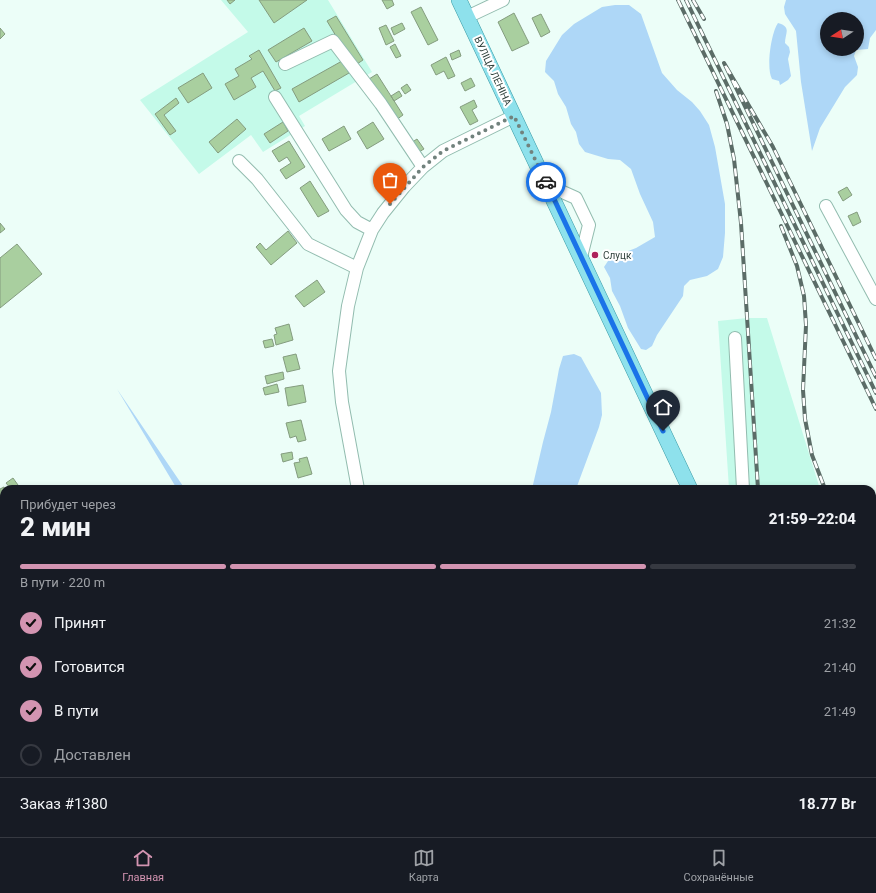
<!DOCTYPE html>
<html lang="ru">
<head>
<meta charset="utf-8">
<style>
	body { margin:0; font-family:Roboto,sans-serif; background:#242831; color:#f1f3f6; height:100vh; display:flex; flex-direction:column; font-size:15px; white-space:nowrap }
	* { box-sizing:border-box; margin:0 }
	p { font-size:13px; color:#9ea1a6 }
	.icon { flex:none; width:22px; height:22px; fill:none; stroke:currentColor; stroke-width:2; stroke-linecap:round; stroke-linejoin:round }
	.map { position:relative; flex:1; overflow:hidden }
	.panel { position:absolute; left:0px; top:485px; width:876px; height:352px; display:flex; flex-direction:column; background:#171b24; border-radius:12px 12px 0 0; box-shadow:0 2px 6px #0003 }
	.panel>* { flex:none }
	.needle { width:26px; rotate:258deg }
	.fabs { position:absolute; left:820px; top:12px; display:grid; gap:8px }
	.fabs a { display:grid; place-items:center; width:44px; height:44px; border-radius:50%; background:#171b24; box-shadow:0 2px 6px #0003; font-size:20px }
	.pin { position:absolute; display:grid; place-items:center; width:34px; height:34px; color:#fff; margin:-41px -17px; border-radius:50% 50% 50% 0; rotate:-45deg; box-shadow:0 0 4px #0007 }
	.pin .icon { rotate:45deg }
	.courier { position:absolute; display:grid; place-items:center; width:40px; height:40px; margin:-20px; border:3px solid #1a73e8; border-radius:50%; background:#fff; color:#222; box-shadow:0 1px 5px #0007 }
	.headline em { font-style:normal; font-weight:800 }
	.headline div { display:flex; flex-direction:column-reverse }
	.headline { display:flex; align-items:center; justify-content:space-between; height:68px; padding:0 20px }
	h1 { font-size:26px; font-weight:800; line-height:30px }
	.bar { display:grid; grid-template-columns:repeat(4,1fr); gap:6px 4px; align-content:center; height:48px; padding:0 20px }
	.bar i { height:5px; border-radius:3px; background:#363941 }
	.bar .current { background:#d394b1 }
	.bar p { grid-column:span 4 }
	.line { display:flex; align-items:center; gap:10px; padding:0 20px; border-top:1px solid #363941 }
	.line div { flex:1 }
	ol { padding:0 20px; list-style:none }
	li { display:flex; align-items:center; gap:12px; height:44px }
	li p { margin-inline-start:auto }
	li .icon { padding:4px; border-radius:50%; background:#d394b1; color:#111; stroke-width:4 }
	li:last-child { color:#9ea1a6 }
	li i { width:22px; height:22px; border:2px solid #363941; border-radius:50% }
	.menu { display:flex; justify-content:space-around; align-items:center; height:56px; border-top:1px solid #363941; background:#171b24; font-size:11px; color:#9ea1a6 }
	.menu a { display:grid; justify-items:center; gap:2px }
	.menu .current { color:#d394b1 }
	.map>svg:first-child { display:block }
	.built { fill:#c4fae9 }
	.green { fill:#e4e1b0 }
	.water { fill:#aed7f7; fill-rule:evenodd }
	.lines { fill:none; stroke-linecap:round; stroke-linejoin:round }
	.stream { stroke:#aed7f7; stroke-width:2.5 }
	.building { fill:#a9cf9f; stroke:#849c7f }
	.minor-casing { stroke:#92bcaf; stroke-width:14 }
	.major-casing { stroke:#3c9ca6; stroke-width:16 }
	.minor { stroke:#fff; stroke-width:12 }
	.major { stroke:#8ee1ec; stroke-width:15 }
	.rail-casing { stroke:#5b6c67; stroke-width:4 }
	.rail { stroke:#fff; stroke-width:2.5; stroke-dasharray:8; stroke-linecap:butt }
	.done { stroke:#71827d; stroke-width:4; stroke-dasharray:0 7.2 }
	.route { stroke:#1a73e8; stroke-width:5 }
	.poi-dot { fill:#ae215c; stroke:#fff; stroke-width:1.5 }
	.labels { text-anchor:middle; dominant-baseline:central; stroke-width:4; stroke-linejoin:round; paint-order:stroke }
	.street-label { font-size:10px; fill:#2f403b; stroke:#fff }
	.poi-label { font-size:10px; fill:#2f403b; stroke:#fff; text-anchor:start }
</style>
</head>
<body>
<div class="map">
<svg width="876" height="837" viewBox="0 0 876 837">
	<rect width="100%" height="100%" fill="#ecfef8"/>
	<!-- built -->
	<path class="built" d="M221,0H328L372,72L299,116L305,126L263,152L251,135L199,174L140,100L248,32Z
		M747,318H767L820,489H729L718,321Z"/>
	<!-- green -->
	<path class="green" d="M872,510L876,512V576L872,567Z
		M872,643L876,653V786L872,777Z
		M796,833H820L822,837H798Z"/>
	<!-- water -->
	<path class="water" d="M786,0H876V30L870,38L868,49L856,50L854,56L858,67L857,75L845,87L820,128L812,151L801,82L796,31L785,14L784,7ZM827,19H857V49H827Z
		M615,5H629L641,14L662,73L677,90L692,102L700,111L709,125L715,147L725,204V233L723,257L718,269L707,276L690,280L684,286L683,296L657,335L652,346L646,350L641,349L628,328L620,306L612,291L610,278L604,267L610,258L636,248L655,237L653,222L640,194L631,169L620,160L608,159L585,152L579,144L576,132L571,124L566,107L558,94L554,81L545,72L546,61L562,35L574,24L602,7Z
		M778,23C792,27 785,33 785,43L789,47L790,52L788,59L791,76L788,80L780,85L779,81L772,79C766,68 771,33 778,23Z
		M574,354L581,357L601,393L602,415L599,427L576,489H532L543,442L551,412L559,369L563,356Z
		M117,389L185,489H177Z"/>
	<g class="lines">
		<!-- stream -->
		<path class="stream" d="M437,833L438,837
			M475,833V837"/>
	</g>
	<!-- building -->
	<path class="building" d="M227,0H235L230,4Z
		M259,0H307L274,23Z
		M382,0H392L394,5L387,9Z
		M421,7L438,40L428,45L411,12Z
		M514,13L529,43L512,51L498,22Z
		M541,14L550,32L541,37L532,18Z
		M336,16L363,60L354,66L327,21Z
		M402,23L405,29L394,35L391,28Z
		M386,25L394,41L386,45L379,28Z
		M0,28L5,34L0,39Z
		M304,28L312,41L276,62L268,50Z
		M395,44L401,56L396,58L390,47Z
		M259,50L281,88L275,91L263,71L251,78L256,87L234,100L225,84L239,76L235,69L252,59L249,56Z
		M459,50L461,56L452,60L450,54Z
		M446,57L455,76L448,79L444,71L436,75L431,65Z
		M342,61L349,73L299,102L292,89Z
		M203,73L212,88L188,103L178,88Z
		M377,74L403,115L396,120L369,79Z
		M471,78L475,86L465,91L461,83Z
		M407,84L411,90L405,94L401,88Z
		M399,91L402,96L394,101L391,96Z
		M176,98L179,103L164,115L176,131L170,135L155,114Z
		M474,100L477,107L472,110L478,121L470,125L460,107Z
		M237,119L246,129L218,153L209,142Z
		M283,122L288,131L270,143L264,134Z
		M373,122L384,139L367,149L357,132Z
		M344,126L351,139L329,151L322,139Z
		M417,139L424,149L417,153L411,143Z
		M289,141L305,167L286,179L280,170L291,163L287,157L279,162L272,151Z
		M310,181L329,211L318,217L300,188Z
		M847,187L852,195L843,201L838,192Z
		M857,212L861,222L853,226L848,216Z
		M0,223L5,229L0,233Z
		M288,231L297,243L271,265L256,247L260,243L266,250Z
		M17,244L42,274L0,308V258Z
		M317,280L325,292L304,307L295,296Z
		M289,324L293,340L276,345L274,335L277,334L275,328Z
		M272,339L274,346L265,348L263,341Z
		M296,354L300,369L287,372L283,357Z
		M283,372L284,379L267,384L265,376Z
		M277,384L279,392L265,395L263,388Z
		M303,385L306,402L288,406L285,388Z
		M301,420L306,440L298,442L296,436L290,438L286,423Z
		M292,452L293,459L283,462L281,454Z
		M307,457L312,474L298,478L294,463L300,462L299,459Z
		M13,478L18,485L14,489H11L6,483Z
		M4,487L5,489H4V502L0,496V489Z
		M4,537V551L3,552L0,548V541Z
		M4,621V633L0,628V624Z
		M132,833H134L137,837H129L128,836Z
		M154,833H167L162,837H151V836Z
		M171,833L174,837H165Z
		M203,833H212L206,837Z
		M215,833H218L221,837H210Z
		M387,833H395L397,836L382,837Z"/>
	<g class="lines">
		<!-- minor casing -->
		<g class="minor-casing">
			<path id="minor" d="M467,17L503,0
				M285,64L333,41L381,104L423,167
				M275,97L346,210L357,222L372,230
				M239,161L257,179L308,244L357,268
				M547,185L576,198L589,225L581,257
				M826,206L876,299
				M735,338L743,489
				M358,489L342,402L339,371L348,306L357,268L372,230L383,213L404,187L423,167L443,151L514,116
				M0,576L4,581
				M872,616L876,624
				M192,833L195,837
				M423,833V837"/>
		</g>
		<!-- major casing -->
		<g class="major-casing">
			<path id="major" d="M459,0L690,489
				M854,833L856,837"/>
		</g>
		<!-- minor -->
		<use href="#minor" class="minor"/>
		<!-- major -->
		<use href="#major" class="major"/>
		<!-- rail casing -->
		<g class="rail-casing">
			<path id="rail" d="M678,0L876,409
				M686,0L876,393
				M693,0L704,19
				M716,91L727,124L734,159L741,223L758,489
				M781,226L797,266L804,296L806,325L803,390L805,419L812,455L825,489
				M876,359L773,147L724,63L876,377
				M872,592L876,601"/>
		</g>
		<!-- rail -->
		<use href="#rail" class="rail"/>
	</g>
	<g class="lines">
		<!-- done -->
		<path class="done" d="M390,204L423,167L443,151L514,116L546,182"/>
		<!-- route -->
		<path class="route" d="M546,182L663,431"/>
	</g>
	<!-- markers -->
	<circle class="poi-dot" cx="595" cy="255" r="4"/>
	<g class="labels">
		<!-- street labels -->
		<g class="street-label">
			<text transform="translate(493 71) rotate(65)">ВУЛІЦА ЛЕНІНА</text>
		</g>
		<!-- poi labels -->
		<g class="poi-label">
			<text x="603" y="255">Слуцк</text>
		</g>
	</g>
</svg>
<div class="fabs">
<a><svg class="needle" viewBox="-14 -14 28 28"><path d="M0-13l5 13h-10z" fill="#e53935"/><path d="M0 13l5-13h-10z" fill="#9ea1a6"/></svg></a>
</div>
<div class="pin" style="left:390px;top:204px;background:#ea580c"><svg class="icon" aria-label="bag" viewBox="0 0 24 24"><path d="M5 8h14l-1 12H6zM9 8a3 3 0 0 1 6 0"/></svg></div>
<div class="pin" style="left:663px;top:431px;background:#1f2937"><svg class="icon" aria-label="home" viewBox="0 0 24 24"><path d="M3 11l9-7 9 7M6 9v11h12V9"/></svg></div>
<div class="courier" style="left:546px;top:182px"><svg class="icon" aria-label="car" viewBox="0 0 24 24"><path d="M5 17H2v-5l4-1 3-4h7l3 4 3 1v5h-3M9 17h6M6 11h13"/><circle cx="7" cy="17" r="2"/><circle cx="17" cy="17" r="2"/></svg></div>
<section class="panel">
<div class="headline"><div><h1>2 мин</h1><p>Прибудет через</p></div><em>21:59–22:04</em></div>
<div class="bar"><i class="current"></i><i class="current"></i><i class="current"></i><i></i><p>В пути · 220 m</p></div>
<ol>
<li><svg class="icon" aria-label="check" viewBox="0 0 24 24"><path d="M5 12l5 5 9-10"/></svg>Принят<p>21:32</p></li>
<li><svg class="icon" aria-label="check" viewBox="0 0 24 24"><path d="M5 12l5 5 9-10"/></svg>Готовится<p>21:40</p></li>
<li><svg class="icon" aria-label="check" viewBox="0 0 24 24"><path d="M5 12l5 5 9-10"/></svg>В пути<p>21:49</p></li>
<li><i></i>Доставлен</li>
</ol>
<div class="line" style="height:52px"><div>Заказ #1380</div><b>18.77 Br</b></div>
</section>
</div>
<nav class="menu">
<a class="current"><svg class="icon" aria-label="home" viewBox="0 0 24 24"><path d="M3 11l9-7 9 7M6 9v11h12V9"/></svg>Главная</a>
<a><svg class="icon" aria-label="map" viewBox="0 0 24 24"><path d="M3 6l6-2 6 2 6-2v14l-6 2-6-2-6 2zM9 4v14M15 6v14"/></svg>Карта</a>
<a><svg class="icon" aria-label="saved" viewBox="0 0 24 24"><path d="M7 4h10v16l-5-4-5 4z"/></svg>Сохранённые</a>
</nav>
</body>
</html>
